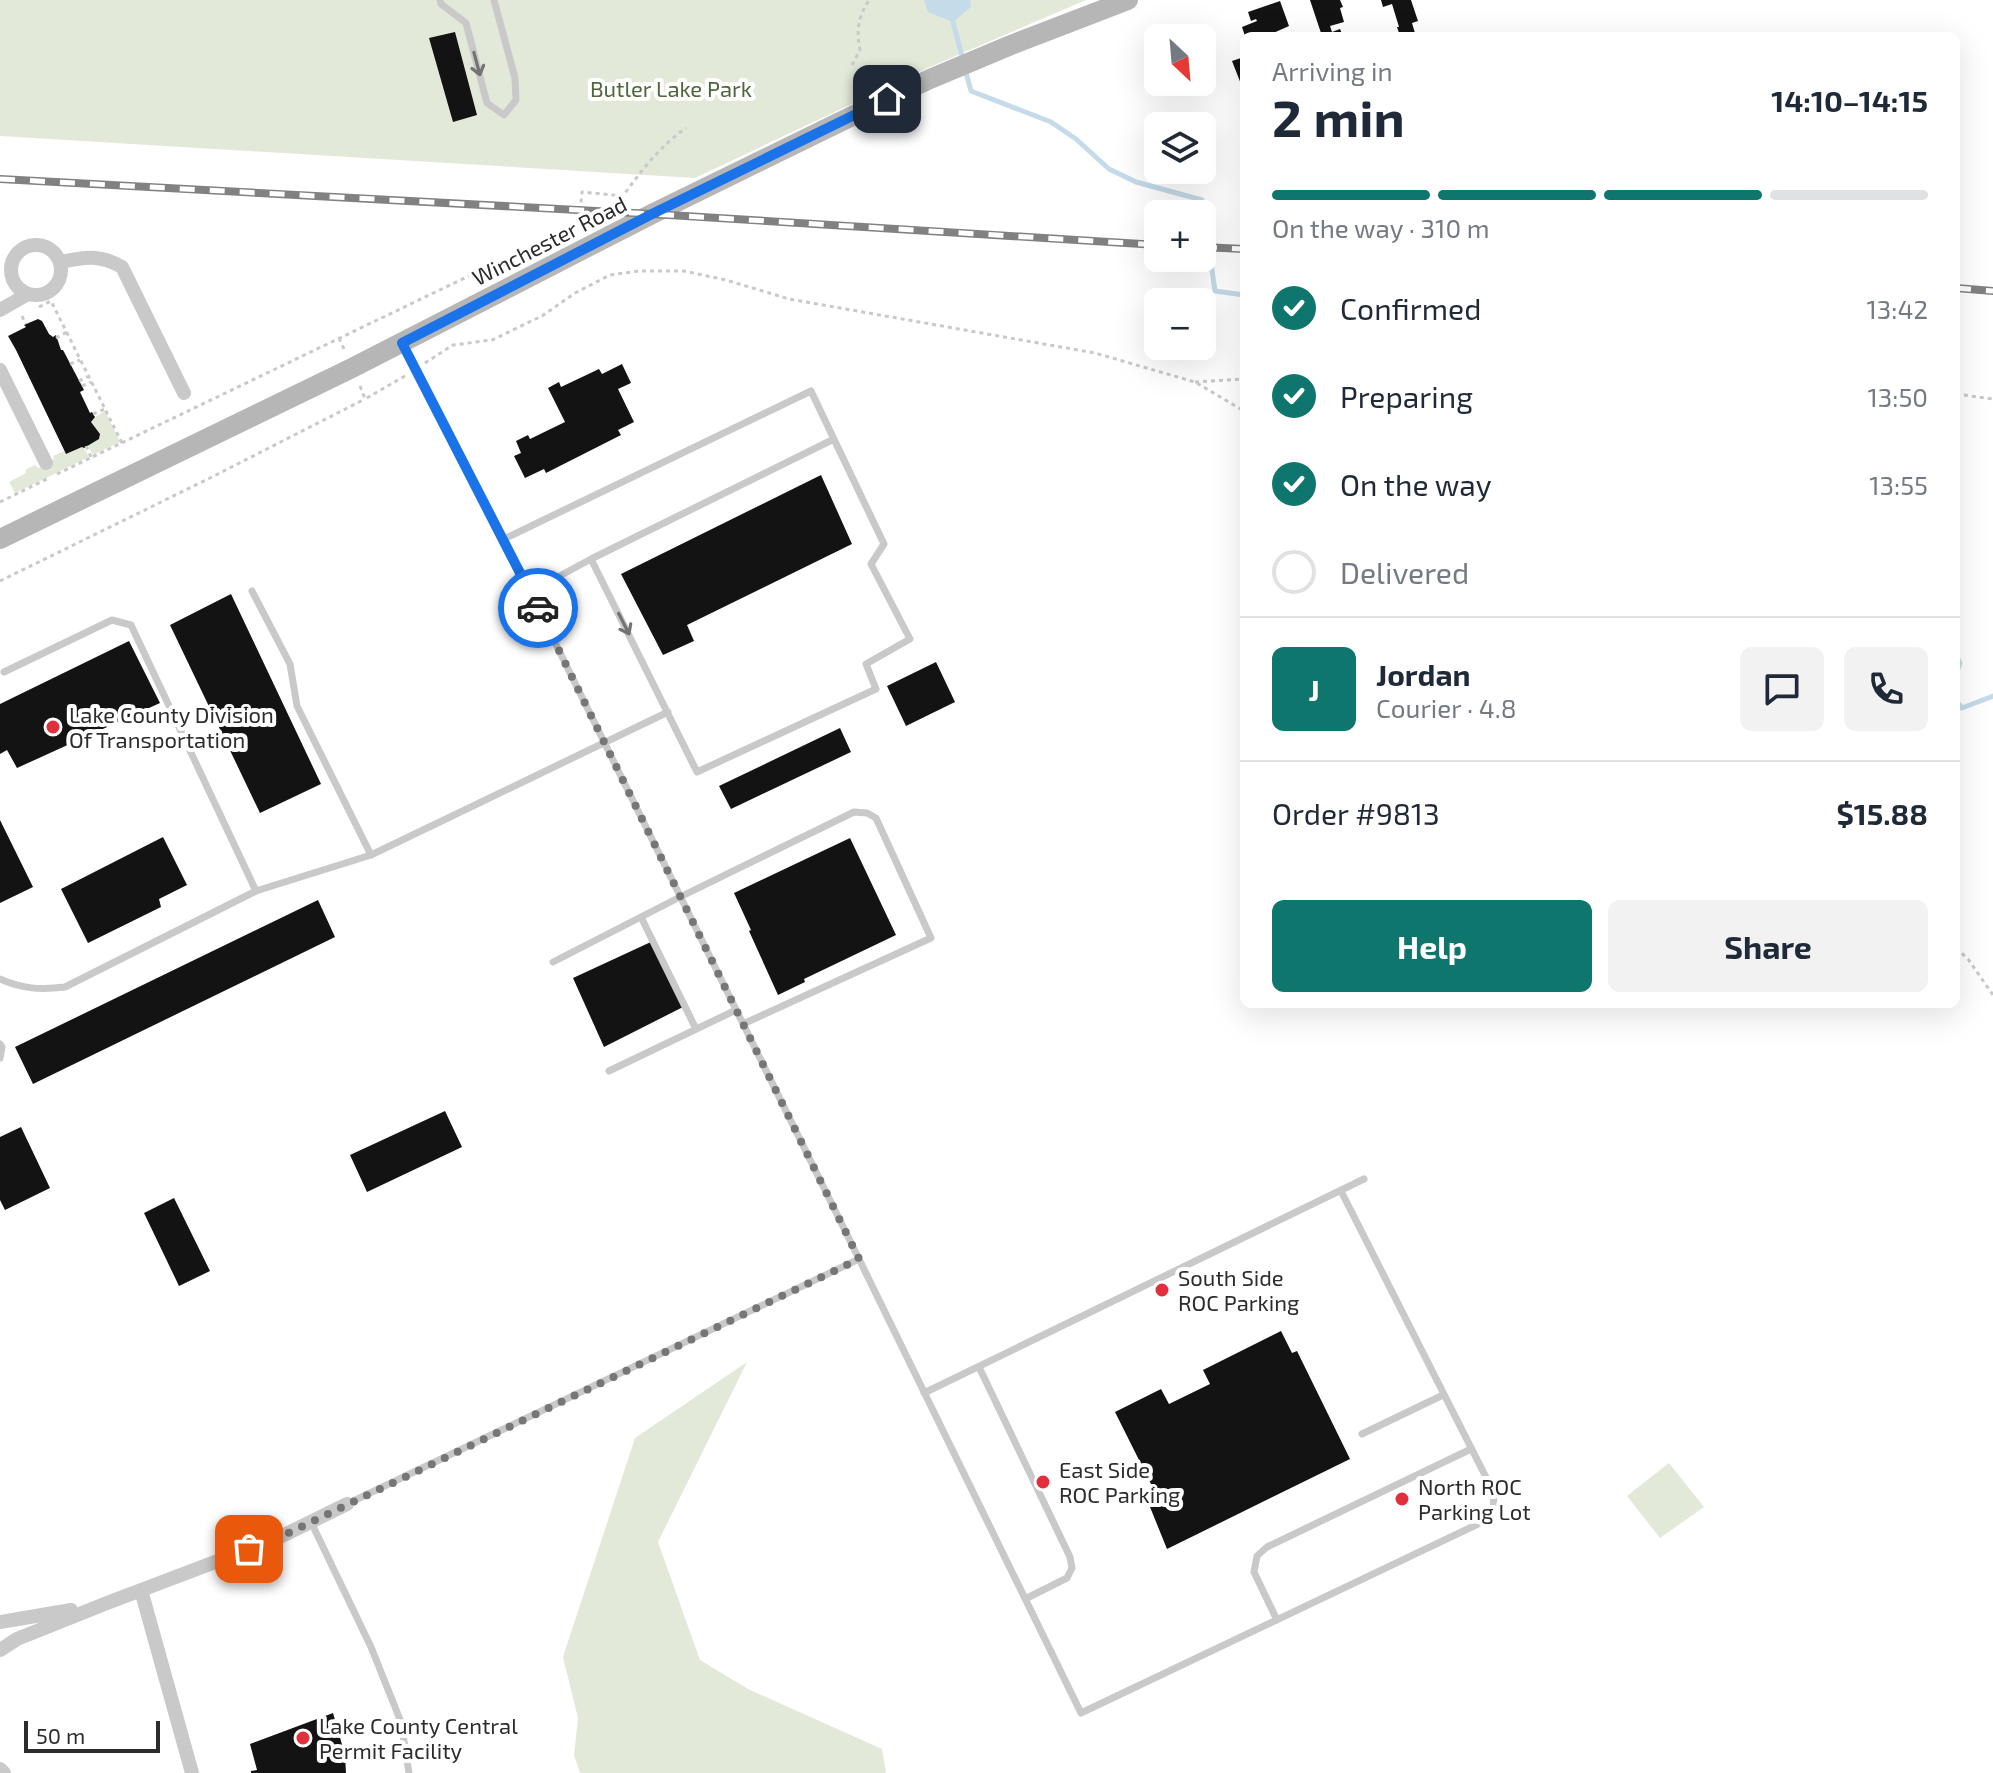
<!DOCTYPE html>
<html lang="en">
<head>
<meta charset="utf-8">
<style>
	body { margin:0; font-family:"Exo 2",sans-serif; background:#f2f2f3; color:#1f2937; height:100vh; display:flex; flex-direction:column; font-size:30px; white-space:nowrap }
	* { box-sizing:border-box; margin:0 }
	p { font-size:26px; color:#747a83 }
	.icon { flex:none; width:44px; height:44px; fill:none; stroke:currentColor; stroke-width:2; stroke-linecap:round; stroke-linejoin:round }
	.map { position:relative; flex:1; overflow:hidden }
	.panel { position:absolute; left:1240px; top:32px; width:720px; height:976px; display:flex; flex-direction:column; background:#fff; border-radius:12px; box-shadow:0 8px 32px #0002 }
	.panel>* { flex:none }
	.needle { width:52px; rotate:154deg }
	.controls { position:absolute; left:1144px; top:24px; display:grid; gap:16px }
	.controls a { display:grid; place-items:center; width:72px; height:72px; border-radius:12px; background:#fff; box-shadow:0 8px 32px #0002; font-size:40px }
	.scale { position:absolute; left:24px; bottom:20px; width:136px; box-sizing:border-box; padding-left:8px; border:4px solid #2c2c2c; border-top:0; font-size:22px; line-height:28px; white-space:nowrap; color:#2c2c2c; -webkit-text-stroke:6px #fff; paint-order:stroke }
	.pin { position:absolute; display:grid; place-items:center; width:68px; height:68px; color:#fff; margin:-34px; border-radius:16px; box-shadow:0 4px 12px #0006 }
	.courier { position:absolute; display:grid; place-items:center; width:80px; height:80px; margin:-40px; border:6px solid #1a73e8; border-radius:50%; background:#fff; color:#222; box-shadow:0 2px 10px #0007 }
	.head em { font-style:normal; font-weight:700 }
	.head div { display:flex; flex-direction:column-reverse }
	.head { display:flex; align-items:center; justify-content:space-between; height:136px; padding:0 32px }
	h1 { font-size:52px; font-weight:700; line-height:60px }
	.bar { display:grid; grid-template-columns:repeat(4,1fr); gap:12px 8px; align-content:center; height:96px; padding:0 32px }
	.bar i { height:10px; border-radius:6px; background:#e0e1e3 }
	.bar .on { background:#0f766e }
	.bar p { grid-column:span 4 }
	.line { display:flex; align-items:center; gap:20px; padding:0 32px; border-top:2px solid #e0e1e3 }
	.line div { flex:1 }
	.round { display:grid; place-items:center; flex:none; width:84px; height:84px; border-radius:12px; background:#f2f2f3 }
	ol { padding:0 32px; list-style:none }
	li { display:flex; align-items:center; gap:24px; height:88px }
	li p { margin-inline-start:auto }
	li .icon { padding:8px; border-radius:50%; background:#0f766e; color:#fff; stroke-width:4 }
	li:last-child { color:#747a83 }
	li i { width:44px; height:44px; border:4px solid #e0e1e3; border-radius:50% }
	.button { display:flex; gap:16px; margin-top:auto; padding:16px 32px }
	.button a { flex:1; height:92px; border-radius:12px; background:#0f766e; color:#fff; font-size:32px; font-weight:700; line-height:92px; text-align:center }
	.button a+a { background:#f2f2f3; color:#1f2937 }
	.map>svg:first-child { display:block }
	.green { fill:#e2e9d9 }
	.water { fill:#c5dbe9 }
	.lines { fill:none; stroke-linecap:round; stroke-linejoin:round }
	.stream { stroke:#c5dbe9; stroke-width:5 }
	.building { fill:#131313 }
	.path { stroke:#c9c9c9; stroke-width:3; stroke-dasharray:4 4; stroke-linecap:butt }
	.lane { stroke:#c9c9c9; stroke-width:7 }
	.street { stroke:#c9c9c9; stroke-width:14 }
	.secondary { stroke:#b6b6b6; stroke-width:20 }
	.rail-casing { stroke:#818181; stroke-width:8 }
	.rail { stroke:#fff; stroke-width:5; stroke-dasharray:15; stroke-linecap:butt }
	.oneway { stroke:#737373 }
	.done { stroke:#767676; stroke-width:8; stroke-dasharray:0 14.4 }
	.route { stroke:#1a73e8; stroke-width:10 }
	.poi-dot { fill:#e12f3c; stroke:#fff; stroke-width:3 }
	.labels { text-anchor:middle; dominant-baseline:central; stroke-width:8; stroke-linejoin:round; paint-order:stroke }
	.park-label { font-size:22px; fill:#4f663a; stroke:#fff }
	.street-label { font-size:22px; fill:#2c2c2c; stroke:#fff }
	.poi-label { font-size:22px; fill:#2c2c2c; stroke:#fff; text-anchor:start }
</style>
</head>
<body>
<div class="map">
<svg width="1993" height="1773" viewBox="0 0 1993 1773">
	<rect width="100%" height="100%" fill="#fff"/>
	<!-- green -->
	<path class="green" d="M0,0H1086L930,67L695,178L0,136Z
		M105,411L120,442L93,455L87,445L99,439V433L91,422L92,419Z
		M82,447L84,448L89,457L15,493L9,482L26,473L25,470L35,465L38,468L54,459L53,456L64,451L67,454Z
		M747,1362L658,1542L700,1660L748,1689L882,1749L886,1773H580L574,1755L578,1718L563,1657L635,1438Z
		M1669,1463L1704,1507L1660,1538L1627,1496Z"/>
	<!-- water -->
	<path class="water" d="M924,0H970L971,7L953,22L928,12Z"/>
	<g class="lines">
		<!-- stream -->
		<path class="stream" d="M953,22L963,60
			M965,69L971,91L1051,122L1076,139L1109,169L1136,182L1202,200L1215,291L1244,295
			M1956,655L1960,663L1956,674
			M1956,701L1962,708L1993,696"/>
	</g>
	<!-- building -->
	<path class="building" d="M1310,0H1340L1343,7L1340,8L1344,22L1330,26L1332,32L1340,29L1343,36H1322Z
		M1381,0H1411L1418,21L1412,23L1415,33L1400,36L1397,27H1399L1392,4L1383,7Z
		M1280,1L1289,26L1271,34V36H1245L1242,27L1257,21L1256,19L1251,21L1248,12Z
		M455,32L477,115L453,122L429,38Z
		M1158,50V81L1156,82L1146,54Z
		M1244,57V82L1241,84L1232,61Z
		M38,319L42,321L49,334L53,337L56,335L61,350H63L84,390L80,392L90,413L92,412L95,417L91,422L100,434L99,439L84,448L82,447L66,454L16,350L8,336L26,327L24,325Z
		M622,364L631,383L618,389L634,422L618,430L621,435L546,473L544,469L525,478L514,456L521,453L516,441L528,435L530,439L565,422L548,388L559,382L561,387L599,369L602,374Z
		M821,475L852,544L687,625L694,641L663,655L621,574Z
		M231,594L321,784L260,813L170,625Z
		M129,641L160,703L17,768L7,750L0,754V704Z
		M936,662L955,702L906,726L887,686Z
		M840,728L851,752L731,809L719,786Z
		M0,820L33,887L0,903Z
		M163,837L187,885L159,899L161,907L88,943L61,889Z
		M850,838L896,935L804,979L805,982L778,995L749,931L751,930L734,893Z
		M318,900L335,937L33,1084L15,1047Z
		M653,941L685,1006L604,1047L573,978Z
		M445,1111L462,1147L367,1192L350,1155Z
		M21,1127L50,1188L5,1210L0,1200V1137Z
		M174,1198L210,1271L179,1286L144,1213Z
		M1281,1331L1292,1353L1297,1351L1350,1459L1167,1549L1150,1507L1160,1502L1115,1412L1161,1389L1169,1404L1210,1384L1203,1370Z
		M333,1713L345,1755L346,1773H251V1771L257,1770L250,1744Z"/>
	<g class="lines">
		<!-- path -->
		<path class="path" d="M852,65L860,50C856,30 858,18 869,0
			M39,307L51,301L122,443
			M22,316L26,324
			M56,338L67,332
			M339,338L344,349
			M425,363L453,345L492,340L542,316L575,293L610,275L639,271H684L726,280L789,299L1095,353L1195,382L1244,411
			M70,364L80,360
			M79,381L89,376
			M1195,382L1244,379
			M82,386L91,382
			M360,386L365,399L405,376
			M1956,394L1993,399
			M93,414L105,409
			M86,446L91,457
			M57,474L579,223L582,192L623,196C641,171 660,146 686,128
			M0,502L47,479
			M0,581L210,478L365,399
			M1956,948L1968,959L1993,995"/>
		<!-- lane -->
		<path class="lane" d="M440,0L441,4L466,23L487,103L504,115L516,100L515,78L494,0
			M504,539L811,391L884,544L871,564L910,639L866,664L876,689L697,772L591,559
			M252,591L290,664L297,706L371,855
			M530,592L591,559L834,439
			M4,672L112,620L131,625L256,891
			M641,917L696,1029
			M553,962L680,897L854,812L867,813L876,818L931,938L743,1024
			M0,979C22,989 41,990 65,987L256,891L371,855L668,712
			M0,1044L2,1047L0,1058
			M609,1071L736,1010
			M859,1259L1081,1713L1478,1524L1493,1510L1494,1493L1341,1191
			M979,1367L1070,1557L1072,1568L1067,1578L1025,1599
			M924,1393L1364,1179
			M1362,1434L1443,1395
			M347,1504L859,1259L504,539L403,344
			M311,1522L371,1647L401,1722L409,1773
			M1277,1620L1254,1572L1257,1556L1267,1547L1471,1449"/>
		<!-- street -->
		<path class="street" d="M11 270a25 25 0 1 1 50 0a25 25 0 1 1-50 0Z
			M60,262C85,257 99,254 122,267L184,393
			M0,310L28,294
			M0,370L46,463
			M141,1590L192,1773
			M0,1622L71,1610
			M0,1650L17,1639L107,1603L276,1539L347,1504
			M0,1769L4,1773"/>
		<!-- secondary -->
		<path class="secondary" d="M0,539L352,368L652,214L887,99L930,79L1011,45L1128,0"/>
		<!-- rail casing -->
		<g class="rail-casing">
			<path id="rail" d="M0,179L652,214L1158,245
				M1202,247L1244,249
				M1956,288L1993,291"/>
		</g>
		<!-- rail -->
		<use href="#rail" class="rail"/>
	</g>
	<!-- one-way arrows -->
	<defs><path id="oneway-shaft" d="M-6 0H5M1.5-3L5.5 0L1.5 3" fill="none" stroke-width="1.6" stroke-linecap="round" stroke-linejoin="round" transform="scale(2)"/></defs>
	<g class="oneway">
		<use href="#oneway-shaft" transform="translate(477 64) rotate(75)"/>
		<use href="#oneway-shaft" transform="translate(624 624) rotate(63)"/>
	</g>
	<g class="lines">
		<!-- done -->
		<path class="done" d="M249,1549L276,1539L859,1259L538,608"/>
		<!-- route -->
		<path class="route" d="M538,608L402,343L652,214L887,99"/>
	</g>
	<!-- markers -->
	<g class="poi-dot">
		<circle cx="53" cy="727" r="8"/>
		<circle cx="1162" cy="1290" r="8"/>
		<circle cx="1043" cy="1482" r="8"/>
		<circle cx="1402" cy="1499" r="8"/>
		<circle cx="303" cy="1738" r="8"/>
	</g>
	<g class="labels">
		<!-- park labels -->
		<g class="park-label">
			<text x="671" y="88">Butler Lake Park</text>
		</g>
		<!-- street labels -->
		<g class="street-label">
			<text transform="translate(549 240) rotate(-27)">Winchester Road</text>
		</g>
		<!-- poi labels -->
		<g class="poi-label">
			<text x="69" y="714">Lake County Division<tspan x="69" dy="25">Of Transportation</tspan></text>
			<text x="1178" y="1277">South Side<tspan x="1178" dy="25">ROC Parking</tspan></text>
			<text x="1059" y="1469">East Side<tspan x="1059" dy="25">ROC Parking</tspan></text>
			<text x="1418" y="1486">North ROC<tspan x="1418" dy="25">Parking Lot</tspan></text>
			<text x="319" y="1725">Lake County Central<tspan x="319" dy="25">Permit Facility</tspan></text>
		</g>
	</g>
</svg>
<div class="controls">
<a><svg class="needle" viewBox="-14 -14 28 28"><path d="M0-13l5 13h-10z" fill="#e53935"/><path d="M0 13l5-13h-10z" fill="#747a83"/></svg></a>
<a><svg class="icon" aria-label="layers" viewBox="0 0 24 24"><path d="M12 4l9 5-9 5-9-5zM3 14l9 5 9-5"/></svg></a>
<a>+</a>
<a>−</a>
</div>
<div class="scale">50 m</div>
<div class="pin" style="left:249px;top:1549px;background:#ea580c"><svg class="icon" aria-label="bag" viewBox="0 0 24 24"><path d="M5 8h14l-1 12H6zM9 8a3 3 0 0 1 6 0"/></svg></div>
<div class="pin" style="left:887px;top:99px;background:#1f2937"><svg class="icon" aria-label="home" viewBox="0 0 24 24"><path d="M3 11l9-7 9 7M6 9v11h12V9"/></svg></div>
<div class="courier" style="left:538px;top:608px"><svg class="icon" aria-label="car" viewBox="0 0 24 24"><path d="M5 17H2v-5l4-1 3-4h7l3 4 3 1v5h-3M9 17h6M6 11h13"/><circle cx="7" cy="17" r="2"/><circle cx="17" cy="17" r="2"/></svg></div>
<section class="panel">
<div class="head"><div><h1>2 min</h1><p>Arriving in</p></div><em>14:10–14:15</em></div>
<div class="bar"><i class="on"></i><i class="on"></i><i class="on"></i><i></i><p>On the way · 310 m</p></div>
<ol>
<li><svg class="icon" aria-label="check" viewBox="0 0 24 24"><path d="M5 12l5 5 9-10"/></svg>Confirmed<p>13:42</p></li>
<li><svg class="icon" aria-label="check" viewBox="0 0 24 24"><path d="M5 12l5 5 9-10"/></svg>Preparing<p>13:50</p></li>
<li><svg class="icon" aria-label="check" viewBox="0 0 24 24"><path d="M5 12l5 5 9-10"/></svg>On the way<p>13:55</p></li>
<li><i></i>Delivered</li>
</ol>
<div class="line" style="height:144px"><b class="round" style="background:#0f766e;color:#fff">J</b><div><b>Jordan</b><p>Courier · 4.8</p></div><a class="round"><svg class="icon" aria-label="chat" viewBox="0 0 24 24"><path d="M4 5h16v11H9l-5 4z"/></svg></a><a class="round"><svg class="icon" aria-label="phone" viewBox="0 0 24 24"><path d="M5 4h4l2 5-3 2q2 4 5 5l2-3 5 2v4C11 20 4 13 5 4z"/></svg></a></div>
<div class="line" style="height:104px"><div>Order #9813</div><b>$15.88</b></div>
<div class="button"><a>Help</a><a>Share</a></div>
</section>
</div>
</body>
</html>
